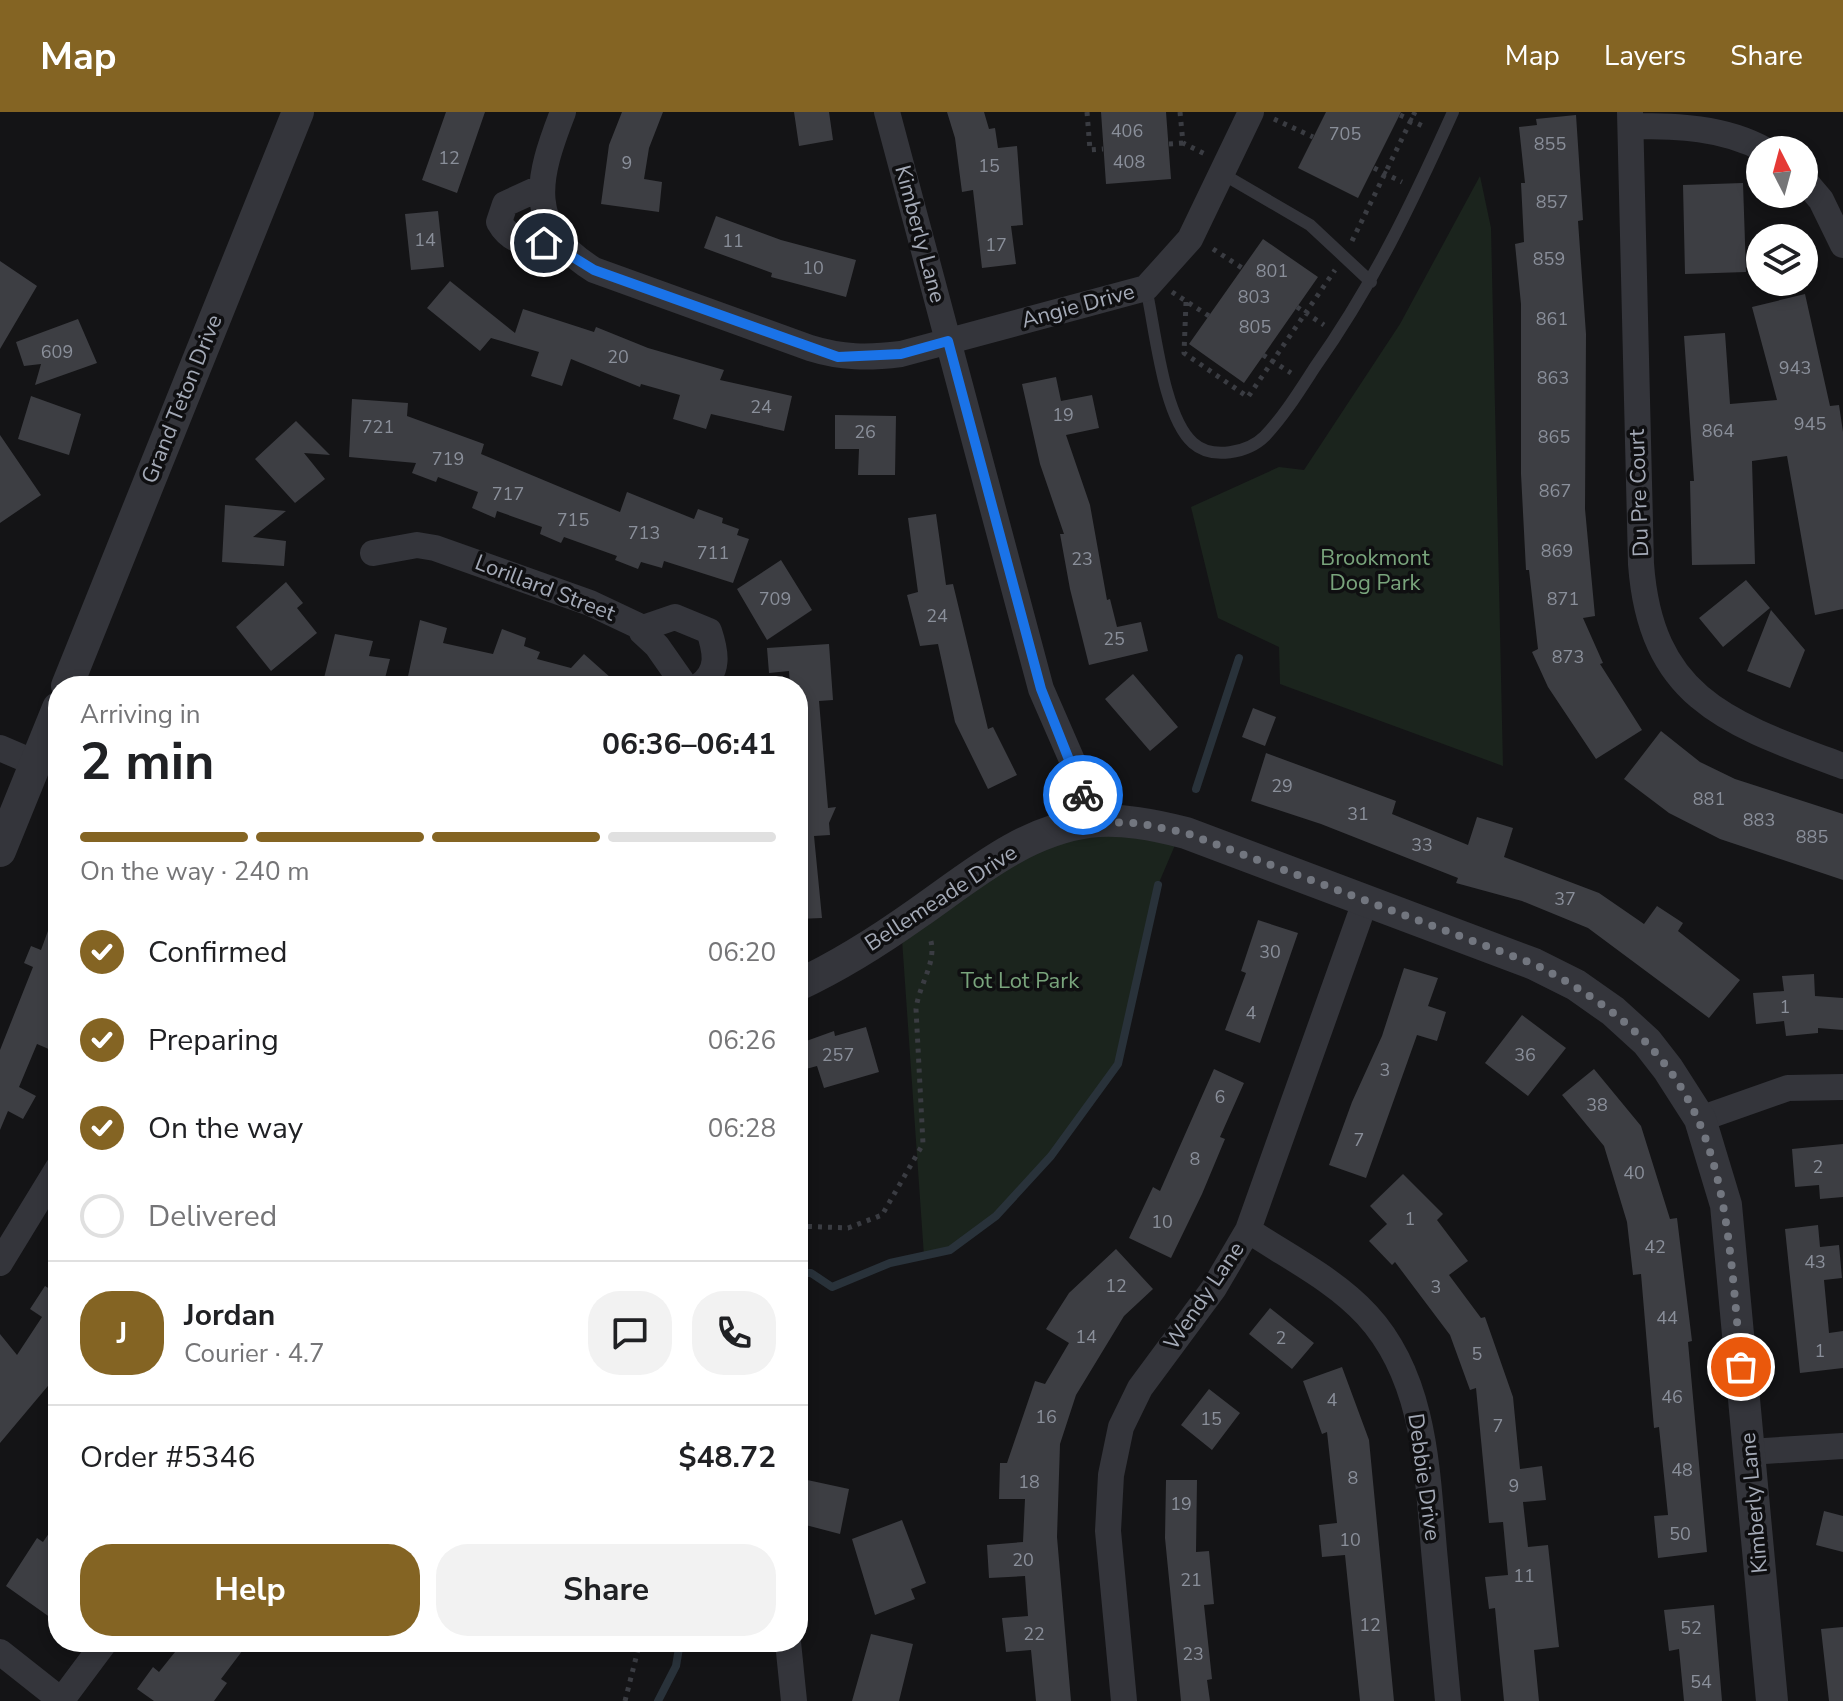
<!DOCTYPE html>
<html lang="en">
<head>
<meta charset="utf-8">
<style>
	body { margin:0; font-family:"Nunito Sans",sans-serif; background:#f2f2f2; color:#202124; height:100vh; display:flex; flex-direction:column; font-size:30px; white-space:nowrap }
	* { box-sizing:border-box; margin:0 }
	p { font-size:26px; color:#757577 }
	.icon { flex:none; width:44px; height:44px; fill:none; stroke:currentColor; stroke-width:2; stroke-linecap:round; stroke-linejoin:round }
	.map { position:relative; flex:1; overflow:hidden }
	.details { position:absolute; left:48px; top:564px; width:760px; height:976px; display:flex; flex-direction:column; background:#fff; border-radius:32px; box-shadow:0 4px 12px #0003 }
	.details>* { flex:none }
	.needle { width:52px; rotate:354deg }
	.controls { position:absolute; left:1746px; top:24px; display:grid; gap:16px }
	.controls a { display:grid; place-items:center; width:72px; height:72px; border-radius:50%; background:#fff; box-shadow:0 4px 12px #0003; font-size:40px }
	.pin { position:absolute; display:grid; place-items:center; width:68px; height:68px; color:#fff; margin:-34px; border:4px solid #fff; border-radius:50%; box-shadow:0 2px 8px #0007 }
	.courier { position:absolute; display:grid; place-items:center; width:80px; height:80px; margin:-40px; border:6px solid #1a73e8; border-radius:50%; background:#fff; color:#222; box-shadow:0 2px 10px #0007 }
	.head em { font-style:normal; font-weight:700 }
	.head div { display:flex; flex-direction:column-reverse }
	.head { display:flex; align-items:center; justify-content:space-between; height:136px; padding:0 32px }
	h1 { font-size:52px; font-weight:700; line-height:60px }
	.bar { display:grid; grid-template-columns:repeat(4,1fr); gap:12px 8px; align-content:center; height:96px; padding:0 32px }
	.bar i { height:10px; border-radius:6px; background:#e0e0e0 }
	.bar .current { background:#846423 }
	.bar p { grid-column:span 4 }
	.line { display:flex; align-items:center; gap:20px; padding:0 32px; border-top:2px solid #e0e0e0 }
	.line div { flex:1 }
	.round { display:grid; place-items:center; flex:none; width:84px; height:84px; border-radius:32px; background:#f2f2f2 }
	ol { padding:0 32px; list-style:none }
	li { display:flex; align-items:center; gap:24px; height:88px }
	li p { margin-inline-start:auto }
	li .icon { padding:8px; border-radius:50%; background:#846423; color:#fff; stroke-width:4 }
	li:last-child { color:#757577 }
	li i { width:44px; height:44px; border:4px solid #e0e0e0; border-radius:50% }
	.cta { display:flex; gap:16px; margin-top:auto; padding:16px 32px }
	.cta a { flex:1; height:92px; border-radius:32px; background:#846423; color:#fff; font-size:32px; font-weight:700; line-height:92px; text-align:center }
	.cta a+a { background:#f2f2f2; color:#202124 }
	header { display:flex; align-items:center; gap:48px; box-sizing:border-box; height:112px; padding:0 40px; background:#846423; color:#fff }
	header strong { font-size:38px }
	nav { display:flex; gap:44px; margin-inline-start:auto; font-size:28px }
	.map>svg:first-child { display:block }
	.green { fill:#1b241d }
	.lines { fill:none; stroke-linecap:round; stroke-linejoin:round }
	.stream { stroke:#29323a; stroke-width:8 }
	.building { fill:#3d3e43 }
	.path { stroke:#3a3c42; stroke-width:5; stroke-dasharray:4 6; stroke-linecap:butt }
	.service { stroke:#34353b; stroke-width:12 }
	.minor { stroke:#34353b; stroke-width:26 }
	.tertiary { stroke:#34353b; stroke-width:32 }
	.done { stroke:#72767f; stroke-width:8; stroke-dasharray:0 14.4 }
	.route { stroke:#1a73e8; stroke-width:10 }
	.labels { text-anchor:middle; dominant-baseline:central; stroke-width:7; stroke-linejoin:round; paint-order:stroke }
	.number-label { font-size:18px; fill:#8a8f9a }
	.street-label { font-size:22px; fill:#a4aab7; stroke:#0f0f11 }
	.park-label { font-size:22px; fill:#79a47c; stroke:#0f0f11 }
</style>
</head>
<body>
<header>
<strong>Map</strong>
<nav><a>Map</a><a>Layers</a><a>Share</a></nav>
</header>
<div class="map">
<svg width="1843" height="1589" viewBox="0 0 1843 1589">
	<rect width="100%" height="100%" fill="#141416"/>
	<!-- green -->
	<path class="green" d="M1480,64L1491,116L1503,654L1280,572L1279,535L1218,506L1191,395L1279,355L1304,358L1400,212Z
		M1181,719L1158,773L1118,952L1051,1044L996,1104L950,1138L924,1144L901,813L1039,723Z"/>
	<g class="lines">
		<!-- stream -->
		<path class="stream" d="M1196,677L1239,546
			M798,1161H811L832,1175L890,1151L950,1138L996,1104L1051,1044L1118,952L1158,773
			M658,1589L676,1554L680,1530"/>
	</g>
	<!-- building -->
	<path class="building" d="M446,0H485L457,81L422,68Z
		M622,0H663L649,36L644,67L662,70L659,100L601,92L609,33Z
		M794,0H829L833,28L799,34Z
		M947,0H984L989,17L995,16L998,36L1017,34L1023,113L1011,114L1016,152L982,156L973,78L962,80L955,26Z
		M1101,0H1166L1171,67L1106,72Z
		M1326,0H1401L1358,86L1298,56Z
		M1576,3L1583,108L1578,109L1586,222L1585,397L1595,504L1583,506L1603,551L1600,552L1642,618L1596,647L1548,575L1532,540L1538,537L1529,458H1526L1521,362V192L1515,132L1524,130L1521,71H1525L1519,15L1537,13L1536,7Z
		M1743,71L1746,160L1685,162L1683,73Z
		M438,99L444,155L411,158L405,102Z
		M716,104L781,128L856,148L846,185L771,165L772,161L704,136Z
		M1263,127L1318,165L1244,271L1189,232Z
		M0,149L37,174L0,237Z
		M450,169L515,221L523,197L594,220L596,215L648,236L724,258L720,268L792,284L784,319L711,302L706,317L673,307L680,283L641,272L640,275L571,247L562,274L531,264L539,240L491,226L480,239L427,196Z
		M1805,182L1830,294L1839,293L1843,320V497L1815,503L1787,344L1752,349L1755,452L1692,453L1690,369H1694L1684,224L1725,221L1730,292L1777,288L1752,195Z
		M78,207L97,251L35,273L41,252L24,254L16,230Z
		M1056,265L1061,289L1092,283L1099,316L1066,323L1090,393L1107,488L1110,487L1117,515L1141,510L1148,539L1089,553L1070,477L1060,422H1064L1040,352L1022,272Z
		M31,284L81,302L69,343L18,327Z
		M352,287L408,291L407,304L484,332L481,342L620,400L627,380L694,407L698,397L723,406L722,411L739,417L737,423L749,427L733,471L664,449L662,456L641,450L638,457L615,448L617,444L564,425L561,431L540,422L542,415L497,399L495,406L472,396L478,380L438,365L436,370L412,361L416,351L349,345Z
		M835,303L896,304L895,363H858L859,337H835Z
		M296,309L330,343L304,341L325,367L295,391L255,347Z
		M0,323L41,383L0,411Z
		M225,393L286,399L253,425L286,429L284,454L222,450Z
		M936,402L946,473L953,472L988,617L993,615L1017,663L988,677L955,610L938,532L920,534L907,483L918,480L908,406Z
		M781,448L812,498L767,528L737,477Z
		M1746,468L1770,496L1723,535L1699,506Z
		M286,470L303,491L297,496L317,521L271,559L236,515Z
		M1771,498L1805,538L1790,576L1747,559Z
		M420,508L447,516L443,531L493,542L502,517L526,526L524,534L540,540L537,547L571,556L584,542L620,574H428L407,569Z
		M335,522L373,529L369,544L390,547L383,574H322Z
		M829,532L833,588L819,589L828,696L836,695L829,711L830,723L814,724L822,806L798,807V574H790L789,559L769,561L767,536Z
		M1133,562L1178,615L1150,639L1105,587Z
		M1253,596L1276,605L1265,634L1242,625Z
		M1661,619L1700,650L1735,667L1843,702V768L1720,727L1669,701L1624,667Z
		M1266,641L1396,689L1392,702L1468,733L1477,705L1513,716L1504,745L1599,781L1644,812L1657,794L1683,811L1678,819L1740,868L1709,906L1588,816L1522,789L1456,771L1458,766L1321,712L1251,689Z
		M56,797L58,941L37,932L19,975L36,984L23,1007L8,999L0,1018V938L33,855L24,851L31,834L41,838Z
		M1258,808L1298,821L1260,931L1225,918L1246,861L1241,859Z
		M1404,856L1438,866L1428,894L1446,900L1437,929L1417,923L1366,1066L1329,1053L1352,990L1382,924Z
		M1814,862L1815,884L1843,886V918L1818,916V921L1786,924L1784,909L1756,912L1753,881L1784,879L1782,864Z
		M1522,903L1566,936L1528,984L1485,951Z
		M866,915L879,960L824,976L817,954L806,957L798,932L834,919L835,924Z
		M1214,957L1244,971L1220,1025L1225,1027L1202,1082L1171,1146L1129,1126L1153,1075L1160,1079Z
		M1594,957L1641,1014L1670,1107L1677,1106L1692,1229L1688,1230L1707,1440L1658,1446L1654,1404L1668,1403L1659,1315L1654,1316L1641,1162L1633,1163L1627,1110L1604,1034L1562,983Z
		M1843,1032V1085L1820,1087L1819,1073L1795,1075L1792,1037Z
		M1403,1062L1443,1102L1437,1108L1468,1149L1449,1163L1481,1206L1485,1205L1513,1285L1520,1357L1542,1354L1546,1388L1523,1390L1528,1435L1548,1433L1559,1535L1534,1538L1539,1589H1504L1495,1496L1489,1497L1485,1465L1508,1463L1503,1410L1489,1411L1476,1276L1470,1278L1450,1223L1395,1150L1392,1153L1369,1129L1387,1112L1370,1094Z
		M1818,1113L1820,1135L1839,1133L1842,1166L1824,1168L1829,1221L1843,1219V1256L1800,1261L1785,1117Z
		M1116,1137L1153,1177L1124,1204L1076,1283L1060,1332L1057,1425L1071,1589H1036L1031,1538L1006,1540L1002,1506L1028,1504L1025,1464L989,1466L987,1433L1023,1430L1025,1387H999L1000,1351H1007L1035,1269L1045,1272L1069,1231L1046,1217L1069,1181Z
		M45,1174L58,1182V1262L0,1331V1222L17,1243L42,1205L30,1197Z
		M1270,1196L1314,1231L1292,1257L1249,1222Z
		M1342,1255L1369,1328L1394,1589H1360L1345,1443L1322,1445L1319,1413L1337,1411L1327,1320L1322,1322L1303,1269Z
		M1209,1277L1240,1301L1212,1338L1181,1313Z
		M798,1366L849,1377L840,1422L798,1411Z
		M1166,1368H1197L1196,1440L1209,1439L1214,1492L1204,1493L1212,1567L1207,1568L1210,1589H1181L1165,1426Z
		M1824,1399L1843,1404V1440L1816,1433Z
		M58,1408V1511L6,1474L37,1426L43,1430Z
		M902,1408L926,1471L911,1477L915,1487L875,1503L852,1427Z
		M1714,1493L1722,1589H1684L1679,1537L1669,1539L1664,1498Z
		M1843,1515V1589H1829L1821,1517Z
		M871,1522L913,1532L899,1589H852Z
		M183,1530H249L221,1567L227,1571L214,1589H154L137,1577L153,1555L159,1560Z"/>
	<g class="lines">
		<!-- path -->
		<path class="path" d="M1087,0L1090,38L1103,37
			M1180,0L1183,31L1207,43
			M1400,3L1427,16
			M1274,7L1313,25
			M1169,32L1183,31
			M1374,56L1402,70
			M1352,129L1415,0
			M1213,137L1242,156
			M1172,180L1209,204
			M1186,190L1184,241L1248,285L1335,158
			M1297,195L1324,213
			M1263,243L1291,261
			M798,1114L848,1116L882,1103L923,1032L916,897C919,872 938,849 930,826
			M625,1589L640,1530"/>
		<!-- service -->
		<path class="service" d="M1221,61L1310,113L1371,170
			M1146,176C1155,215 1163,305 1193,331C1212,348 1248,341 1265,324C1284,304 1300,278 1315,255C1373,173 1412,91 1453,0"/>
		<!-- minor -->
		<path class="minor" d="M563,0C537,67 524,114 594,158L810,236C842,246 868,246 901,242L1146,176L1190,127L1251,0
			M887,0L1041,577L1078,662L1089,710
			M1630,0L1641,452C1651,588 1730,612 1843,654
			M1631,14C1676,14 1724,15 1765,38
			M1804,68L1821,88L1843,133
			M542,75L505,92L499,110C511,131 533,136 555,126
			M373,441L417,433L435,436L590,491L643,516L642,520L657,534L685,574
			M643,516L675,505L709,519C716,540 720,560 699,574
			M0,636L35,651
			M1700,1007L1788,976L1843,975
			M1248,1118C1288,1145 1334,1167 1367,1203C1425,1266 1427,1357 1434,1438C1439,1488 1443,1539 1448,1589
			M0,1151L58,1056
			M1749,1340L1843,1334
			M788,1530L794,1589
			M0,1540L62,1589
			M61,1589L105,1530
			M1124,1589L1108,1419L1111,1363L1121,1315L1140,1276L1214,1176L1248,1118L1366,787"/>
		<!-- tertiary -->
		<path class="tertiary" d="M67,574L298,0
			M0,739L58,596
			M798,873C841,853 880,828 918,801C971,764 1023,719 1089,710C1121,706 1155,713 1186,721L1534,852L1576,873L1613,899L1647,930L1668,957L1700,1007L1726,1093L1772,1589"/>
	</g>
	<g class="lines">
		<!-- done -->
		<path class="done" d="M1083,683L1089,710L1138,711L1186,721L1534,852C1724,947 1724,1066 1741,1255"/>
		<!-- route -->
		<path class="route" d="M544,131L555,126L568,142L594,158L838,245L901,242L948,229L1041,577L1083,683"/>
	</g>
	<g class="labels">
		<!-- number labels -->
		<g class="number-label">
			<text x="1127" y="19">406</text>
			<text x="1345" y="22">705</text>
			<text x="1550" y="32">855</text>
			<text x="449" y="46">12</text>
			<text x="1129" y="50">408</text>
			<text x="627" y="51">9</text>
			<text x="989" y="54">15</text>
			<text x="1552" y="90">857</text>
			<text x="425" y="128">14</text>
			<text x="733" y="129">11</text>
			<text x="996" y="133">17</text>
			<text x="1549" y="147">859</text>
			<text x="813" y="156">10</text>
			<text x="1272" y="159">801</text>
			<text x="1254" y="185">803</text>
			<text x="1552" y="207">861</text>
			<text x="1255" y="215">805</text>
			<text x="57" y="240">609</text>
			<text x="618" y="245">20</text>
			<text x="1795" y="256">943</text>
			<text x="1553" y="266">863</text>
			<text x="761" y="295">24</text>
			<text x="1063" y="303">19</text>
			<text x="1810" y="312">945</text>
			<text x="378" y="315">721</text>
			<text x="1718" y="319">864</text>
			<text x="865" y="320">26</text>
			<text x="1554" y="325">865</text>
			<text x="448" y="347">719</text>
			<text x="1555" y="379">867</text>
			<text x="508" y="382">717</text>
			<text x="573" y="408">715</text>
			<text x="644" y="421">713</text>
			<text x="1557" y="439">869</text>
			<text x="713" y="441">711</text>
			<text x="1082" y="447">23</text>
			<text x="775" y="487">709</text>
			<text x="1563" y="487">871</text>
			<text x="937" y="504">24</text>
			<text x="1114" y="527">25</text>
			<text x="1568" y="545">873</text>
			<text x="1282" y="674">29</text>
			<text x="1709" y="687">881</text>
			<text x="1358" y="702">31</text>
			<text x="1759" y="708">883</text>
			<text x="1812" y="725">885</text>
			<text x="1422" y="733">33</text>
			<text x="1565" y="787">37</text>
			<text x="1270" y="840">30</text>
			<text x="1785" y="895">1</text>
			<text x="1251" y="901">4</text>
			<text x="838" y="943">257</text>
			<text x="1525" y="943">36</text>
			<text x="1385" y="958">3</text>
			<text x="1220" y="985">6</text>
			<text x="1597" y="993">38</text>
			<text x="1359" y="1028">7</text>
			<text x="1195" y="1047">8</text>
			<text x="1818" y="1055">2</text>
			<text x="1634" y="1061">40</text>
			<text x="1410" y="1107">1</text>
			<text x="1162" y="1110">10</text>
			<text x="1655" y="1135">42</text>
			<text x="1815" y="1150">43</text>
			<text x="1116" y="1174">12</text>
			<text x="1436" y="1175">3</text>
			<text x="1667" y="1206">44</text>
			<text x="1086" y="1225">14</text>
			<text x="1281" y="1226">2</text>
			<text x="1820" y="1239">1</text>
			<text x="1477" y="1242">5</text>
			<text x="1672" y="1285">46</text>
			<text x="1332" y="1288">4</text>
			<text x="1046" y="1305">16</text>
			<text x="1211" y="1307">15</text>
			<text x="1498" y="1314">7</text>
			<text x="1682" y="1358">48</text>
			<text x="1353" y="1366">8</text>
			<text x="1029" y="1370">18</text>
			<text x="1514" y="1374">9</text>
			<text x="1181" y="1392">19</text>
			<text x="1680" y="1422">50</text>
			<text x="1350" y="1428">10</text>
			<text x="1023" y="1448">20</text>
			<text x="1524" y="1464">11</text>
			<text x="1191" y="1468">21</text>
			<text x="1370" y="1513">12</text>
			<text x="1691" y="1516">52</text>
			<text x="1034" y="1522">22</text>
			<text x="1193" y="1542">23</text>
			<text x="1701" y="1570">54</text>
		</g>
		<!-- street labels -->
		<g class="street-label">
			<text transform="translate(920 122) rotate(75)">Kimberly Lane</text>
			<text transform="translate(1078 194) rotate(-15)">Angie Drive</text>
			<text transform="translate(182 287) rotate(-68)">Grand Teton Drive</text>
			<text transform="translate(1639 381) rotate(-92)">Du Pre Court</text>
			<text transform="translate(545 476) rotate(21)">Lorillard Street</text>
			<text transform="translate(941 786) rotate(-33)">Bellemeade Drive</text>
			<text transform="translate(1204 1184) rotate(-56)">Wendy Lane</text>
			<text transform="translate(1424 1365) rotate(82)">Debbie Drive</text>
			<text transform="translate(1754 1391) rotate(-95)">Kimberly Lane</text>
		</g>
		<!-- park labels -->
		<g class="park-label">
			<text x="1375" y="446">Brookmont<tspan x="1375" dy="25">Dog Park</tspan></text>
			<text x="1020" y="869">Tot Lot Park</text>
		</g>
	</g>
</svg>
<div class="controls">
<a><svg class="needle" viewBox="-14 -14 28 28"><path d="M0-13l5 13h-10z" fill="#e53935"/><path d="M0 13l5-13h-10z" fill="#757577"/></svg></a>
<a><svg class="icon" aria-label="layers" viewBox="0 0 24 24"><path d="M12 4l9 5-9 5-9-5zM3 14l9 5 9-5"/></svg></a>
</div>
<div class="pin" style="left:1741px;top:1255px;background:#ea580c"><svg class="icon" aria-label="bag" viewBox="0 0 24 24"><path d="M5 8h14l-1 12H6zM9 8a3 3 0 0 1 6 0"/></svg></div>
<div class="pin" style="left:544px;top:131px;background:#1f2937"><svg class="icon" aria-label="home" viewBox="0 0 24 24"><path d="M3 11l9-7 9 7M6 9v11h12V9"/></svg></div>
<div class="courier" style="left:1083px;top:683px"><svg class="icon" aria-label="bike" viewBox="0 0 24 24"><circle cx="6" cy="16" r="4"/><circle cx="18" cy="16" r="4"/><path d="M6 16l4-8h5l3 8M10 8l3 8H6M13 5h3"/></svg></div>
<section class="details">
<div class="head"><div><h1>2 min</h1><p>Arriving in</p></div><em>06:36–06:41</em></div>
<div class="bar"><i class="current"></i><i class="current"></i><i class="current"></i><i></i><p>On the way · 240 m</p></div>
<ol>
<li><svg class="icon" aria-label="check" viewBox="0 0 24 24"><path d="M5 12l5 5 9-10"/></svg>Confirmed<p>06:20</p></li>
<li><svg class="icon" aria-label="check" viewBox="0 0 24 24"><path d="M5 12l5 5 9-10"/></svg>Preparing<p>06:26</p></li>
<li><svg class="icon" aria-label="check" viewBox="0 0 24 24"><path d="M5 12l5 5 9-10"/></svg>On the way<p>06:28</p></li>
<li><i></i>Delivered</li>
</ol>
<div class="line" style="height:144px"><b class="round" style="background:#846423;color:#fff">J</b><div><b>Jordan</b><p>Courier · 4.7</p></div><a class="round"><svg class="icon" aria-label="chat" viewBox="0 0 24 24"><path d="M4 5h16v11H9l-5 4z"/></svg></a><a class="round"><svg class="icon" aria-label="phone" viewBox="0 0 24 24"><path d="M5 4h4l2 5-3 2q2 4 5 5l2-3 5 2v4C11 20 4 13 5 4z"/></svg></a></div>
<div class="line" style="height:104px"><div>Order #5346</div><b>$48.72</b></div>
<div class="cta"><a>Help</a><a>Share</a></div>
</section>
</div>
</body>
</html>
